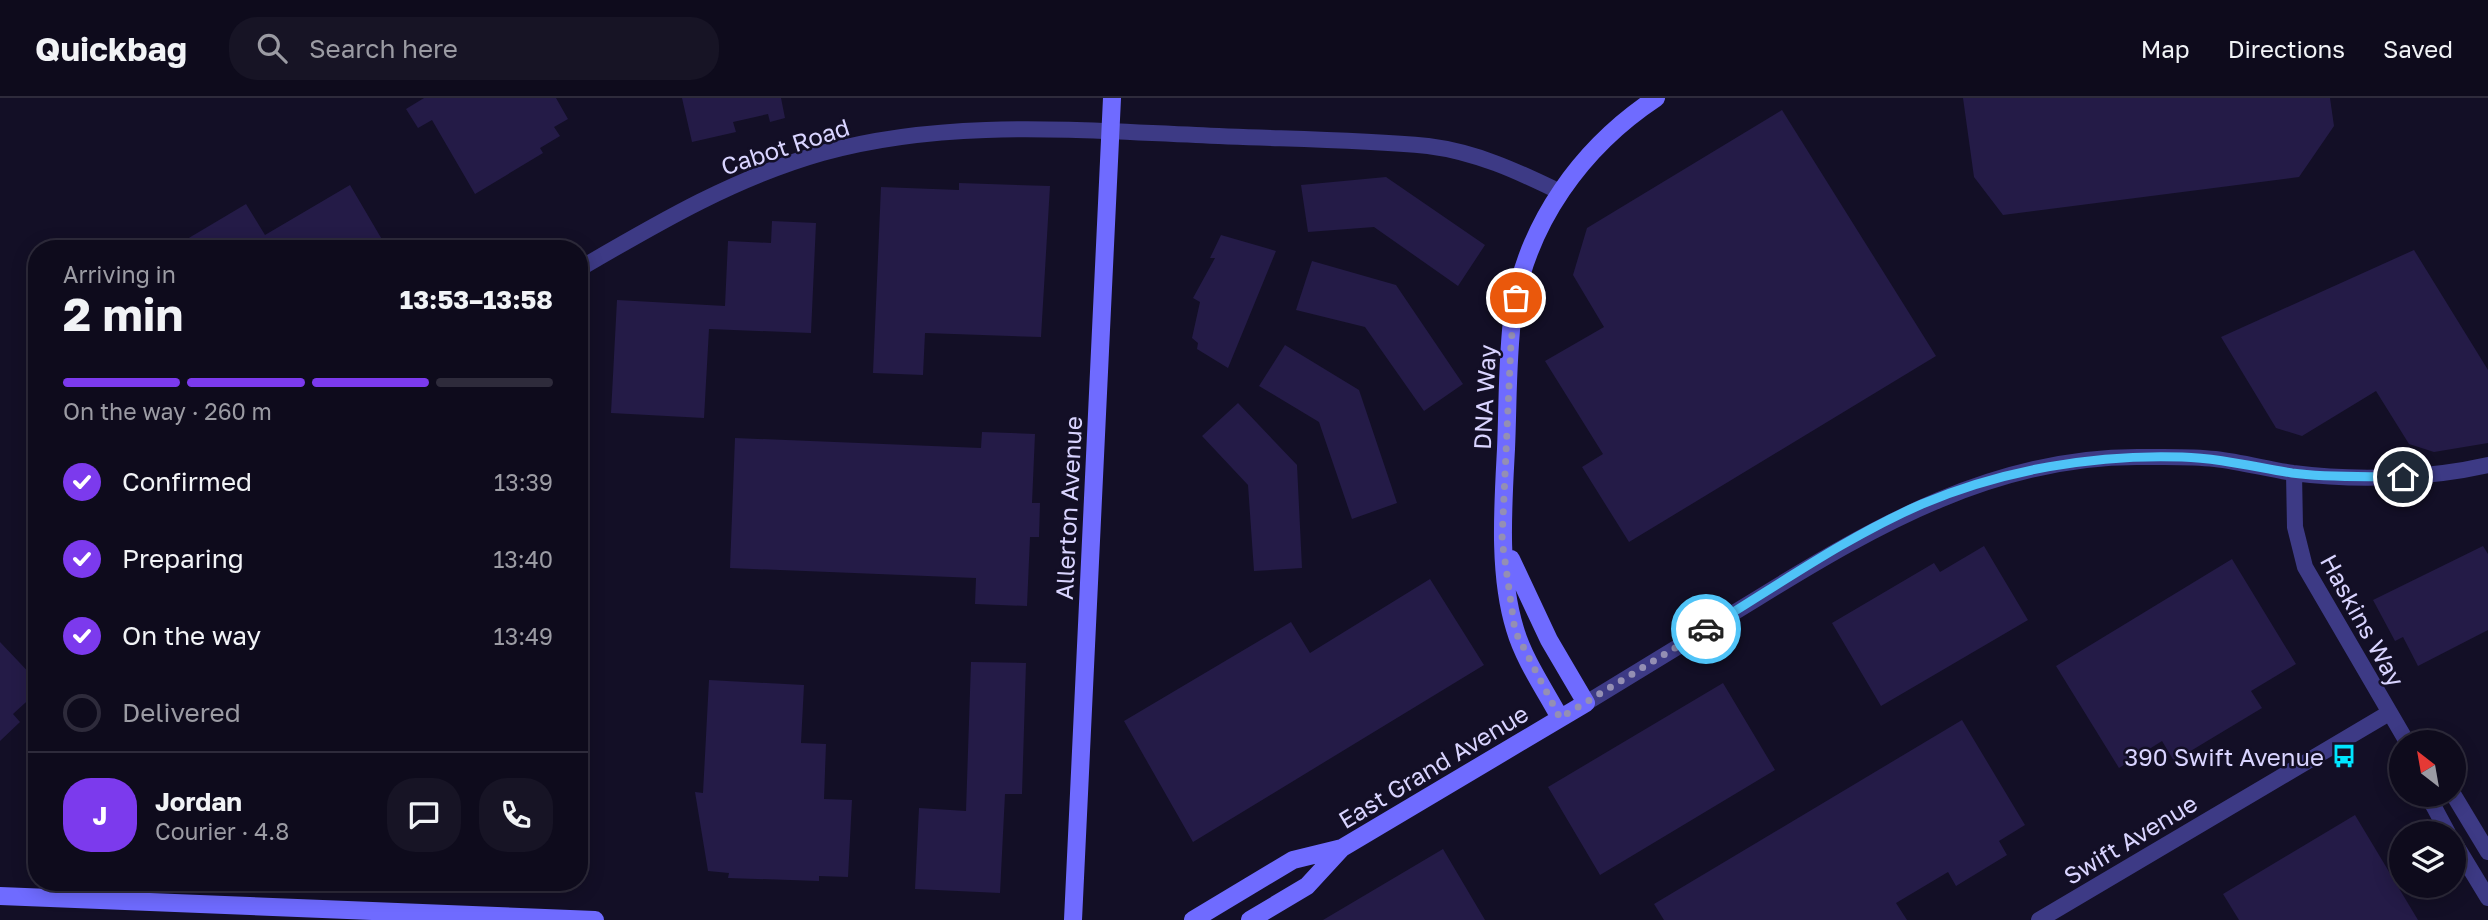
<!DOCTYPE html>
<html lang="en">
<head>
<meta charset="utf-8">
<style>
	body { margin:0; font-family:"Golos Text",sans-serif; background:#171425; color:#f1f3f6; height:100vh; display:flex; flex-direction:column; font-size:26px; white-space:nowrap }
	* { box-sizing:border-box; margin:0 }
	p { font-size:23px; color:#9b9ba3 }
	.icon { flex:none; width:38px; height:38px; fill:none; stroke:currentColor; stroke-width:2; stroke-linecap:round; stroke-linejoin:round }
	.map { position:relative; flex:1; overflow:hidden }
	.side { position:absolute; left:28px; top:142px; width:560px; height:651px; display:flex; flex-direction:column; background:#0e0b1c; border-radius:28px; box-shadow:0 4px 18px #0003,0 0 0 2px #2e2b3b }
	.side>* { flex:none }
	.needle { width:46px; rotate:329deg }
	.fabs { position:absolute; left:2389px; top:632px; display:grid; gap:14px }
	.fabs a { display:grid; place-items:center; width:77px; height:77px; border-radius:50%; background:#0e0b1c; box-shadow:0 4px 18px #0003,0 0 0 2px #2e2b3b; font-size:35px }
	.pin { position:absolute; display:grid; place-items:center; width:60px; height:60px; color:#fff; margin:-30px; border:4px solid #fff; border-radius:50%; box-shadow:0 2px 7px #0007 }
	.courier { position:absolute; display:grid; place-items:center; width:70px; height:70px; margin:-35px; border:5px solid #4fc3f7; border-radius:50%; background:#fff; color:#222; box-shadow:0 2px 9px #0007 }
	.head em { font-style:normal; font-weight:700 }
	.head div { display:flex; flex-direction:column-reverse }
	.head { display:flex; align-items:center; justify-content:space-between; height:119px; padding:0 35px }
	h1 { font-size:46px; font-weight:700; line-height:52px }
	.bar { display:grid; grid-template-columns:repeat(4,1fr); gap:10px 7px; align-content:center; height:84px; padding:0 35px }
	.bar i { height:9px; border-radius:5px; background:#2e2b3b }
	.bar .selected { background:#7c3aed }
	.bar p { grid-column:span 4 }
	.line { display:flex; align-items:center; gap:18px; padding:0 35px; border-top:2px solid #2e2b3b }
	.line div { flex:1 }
	.round { display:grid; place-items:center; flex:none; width:74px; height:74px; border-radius:28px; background:#171425 }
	ol { padding:0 35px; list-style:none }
	li { display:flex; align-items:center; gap:21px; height:77px }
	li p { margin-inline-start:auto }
	li .icon { padding:7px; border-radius:50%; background:#7c3aed; color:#fff; stroke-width:4 }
	li:last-child { color:#9b9ba3 }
	li i { width:38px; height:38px; border:4px solid #2e2b3b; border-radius:50% }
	header { display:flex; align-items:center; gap:42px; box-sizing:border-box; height:98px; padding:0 35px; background:#0e0b1c; border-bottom:2px solid #2e2b3b }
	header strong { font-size:33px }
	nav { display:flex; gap:38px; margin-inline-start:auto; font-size:24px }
	.search { width:490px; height:63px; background:#171425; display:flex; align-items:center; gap:18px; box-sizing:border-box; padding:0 24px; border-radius:28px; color:#9b9ba3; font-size:26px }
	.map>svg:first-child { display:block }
	.building { fill:#241b47 }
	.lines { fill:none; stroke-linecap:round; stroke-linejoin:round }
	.street { stroke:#3d3a85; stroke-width:16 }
	.secondary { stroke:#6f6bff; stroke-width:18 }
	.done { stroke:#948fb3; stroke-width:7; stroke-dasharray:0 12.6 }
	.route { stroke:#4fc3f7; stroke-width:9 }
	.labels { text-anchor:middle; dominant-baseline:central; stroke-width:5; stroke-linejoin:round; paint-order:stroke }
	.street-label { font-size:24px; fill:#d9d4ff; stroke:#130f26 }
	.poi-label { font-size:24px; fill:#d9d4ff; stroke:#130f26; text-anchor:end }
</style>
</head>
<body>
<header>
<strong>Quickbag</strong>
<div class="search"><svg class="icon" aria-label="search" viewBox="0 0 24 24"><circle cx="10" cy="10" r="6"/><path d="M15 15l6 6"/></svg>Search here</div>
<nav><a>Map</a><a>Directions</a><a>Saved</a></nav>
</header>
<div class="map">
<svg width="2488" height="822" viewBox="0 0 2488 822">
	<rect width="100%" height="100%" fill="#130f26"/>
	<!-- building -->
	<path class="building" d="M424,0H556L568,21L554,29L560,38L540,50L543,55L475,96L432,22L418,30L406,11Z
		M682,0H781L785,20L770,24L768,16L733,24L736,34L692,44Z
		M1963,0H2330L2334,28L2299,79L2003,117L1974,79Z
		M1782,12L1936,258L1629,444L1582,369L1603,356L1545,263L1604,229L1573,177L1587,130Z
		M1386,79L1485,147L1458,188L1374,129L1308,134L1301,87Z
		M959,85L1050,88L1041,239L925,235L923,277L873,275L881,89L959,92Z
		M350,87L387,150H172L246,106L265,137Z
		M772,123L816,125L811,235L709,231L704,320L611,315L617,202L725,208L728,143L771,145Z
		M1221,137L1276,153L1228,270L1197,251L1198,245L1192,240L1200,204L1193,200L1215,160H1210Z
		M2414,152L2488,272V345L2434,354L2409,346L2376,293L2302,338L2276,330L2221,239Z
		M1312,163L1396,187L1463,286L1424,313L1365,229L1296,212Z
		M1285,247L1359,292L1397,405L1352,421L1319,324L1259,288Z
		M1238,305L1297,367L1302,470L1254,473L1248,387L1202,338Z
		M982,334L1035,336L1032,405H1040L1039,439H1030L1027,508L975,506L976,480L730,470L735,340L981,350Z
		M1984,448L2028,522L1881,608L1832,525L1934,465L1940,474Z
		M2483,448L2488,456V532L2418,568L2403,539L2395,543L2373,502Z
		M2232,461L2296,566L2251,593L2262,610L2174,663L2162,643L2119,670L2056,568Z
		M1430,481L1484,567L1193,744L1124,623L1291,524L1310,555Z
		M0,544L37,583V594L13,616L20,624L0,643Z
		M971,564L1026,565L1022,696H1005L1000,795L915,791L919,710L966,713Z
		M709,582L804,587L801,645L826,646L824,701L852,702L848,779L819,778V783L728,780L729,775L708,773L695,694L703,695Z
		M1723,585L1775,672L1600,777L1548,689Z
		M1962,622L2025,727L1999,743L2007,757L1956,788L1948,774L1896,805L1907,822H1664L1654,806Z
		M2355,717L2418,822H2239L2223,796Z
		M1443,751L1485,822H1323Z"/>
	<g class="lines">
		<!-- street -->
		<path class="street" d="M579,171C658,125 734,80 822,55C944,21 1071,32 1196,37C1273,41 1351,41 1428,48C1476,54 1517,73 1560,94
			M2294,375L2295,429L2305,469L2407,644
			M1586,605C1643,570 1701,535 1758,500C1876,427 1997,358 2140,359C2165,359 2190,358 2215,361C2241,364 2267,371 2293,375C2355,383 2427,381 2488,367
			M2427,696L2448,735
			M2453,696L2488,754
			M2454,744L2488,800
			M2039,822L2389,615"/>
		<!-- secondary -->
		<path class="secondary" d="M1560,620C1545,592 1524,562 1515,531C1498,476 1503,408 1506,351C1508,306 1507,259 1513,214C1527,125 1582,49 1656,0
			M0,798L595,822
			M1073,822L1112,0
			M1193,822L1293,762L1342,750
			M1250,822L1307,788L1342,750L1586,605L1549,542L1511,461"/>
	</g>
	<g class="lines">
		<!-- done -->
		<path class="done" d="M1516,200L1511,245L1502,442L1515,533L1560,620L1706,531"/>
		<!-- route -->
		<path class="route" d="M1706,531C1777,488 1846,439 1922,406C2002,372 2095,356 2182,359C2219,360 2255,369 2292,375C2328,380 2367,378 2403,379"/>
	</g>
	<!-- icons -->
	<defs>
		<g id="bus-bare" transform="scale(1.89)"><path d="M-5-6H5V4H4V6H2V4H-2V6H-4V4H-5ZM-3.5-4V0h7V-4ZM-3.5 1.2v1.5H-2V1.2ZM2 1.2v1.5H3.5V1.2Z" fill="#00e5ff" stroke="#130f26" stroke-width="2.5" paint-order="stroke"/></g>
	</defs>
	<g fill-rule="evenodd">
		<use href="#bus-bare" x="2344" y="658"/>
	</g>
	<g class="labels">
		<!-- street labels -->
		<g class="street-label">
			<text transform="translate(785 48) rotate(-18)">Cabot Road</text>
			<text transform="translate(1484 299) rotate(-87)">DNA Way</text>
			<text transform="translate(1068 410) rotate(-87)">Allerton Avenue</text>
			<text transform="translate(2363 522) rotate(61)">Haskins Way</text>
			<text transform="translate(1433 668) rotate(-31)">East Grand Avenue</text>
			<text transform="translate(2130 741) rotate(-31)">Swift Avenue</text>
		</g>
		<!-- poi labels -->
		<g class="poi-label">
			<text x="2324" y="658">390 Swift Avenue</text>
		</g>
	</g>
</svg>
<div class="fabs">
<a><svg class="needle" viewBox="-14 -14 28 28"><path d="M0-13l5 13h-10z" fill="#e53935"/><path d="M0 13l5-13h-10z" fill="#9b9ba3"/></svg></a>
<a><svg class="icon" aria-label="layers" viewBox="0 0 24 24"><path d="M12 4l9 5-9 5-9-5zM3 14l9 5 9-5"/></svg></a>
</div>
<div class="pin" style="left:1516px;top:200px;background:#ea580c"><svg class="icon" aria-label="bag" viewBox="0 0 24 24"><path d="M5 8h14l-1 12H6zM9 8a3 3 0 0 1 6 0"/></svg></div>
<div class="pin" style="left:2403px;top:379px;background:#1f2937"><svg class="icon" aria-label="home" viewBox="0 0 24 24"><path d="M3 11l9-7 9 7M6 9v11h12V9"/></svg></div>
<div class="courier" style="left:1706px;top:531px"><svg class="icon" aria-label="car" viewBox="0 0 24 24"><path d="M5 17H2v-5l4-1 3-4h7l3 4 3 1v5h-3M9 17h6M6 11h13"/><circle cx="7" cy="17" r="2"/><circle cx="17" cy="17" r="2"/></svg></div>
<section class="side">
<div class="head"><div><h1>2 min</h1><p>Arriving in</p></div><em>13:53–13:58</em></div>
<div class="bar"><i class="selected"></i><i class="selected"></i><i class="selected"></i><i></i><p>On the way · 260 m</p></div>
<ol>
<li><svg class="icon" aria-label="check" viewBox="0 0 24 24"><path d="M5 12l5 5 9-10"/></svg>Confirmed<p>13:39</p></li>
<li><svg class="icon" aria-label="check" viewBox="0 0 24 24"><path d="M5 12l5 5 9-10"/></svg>Preparing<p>13:40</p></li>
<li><svg class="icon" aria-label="check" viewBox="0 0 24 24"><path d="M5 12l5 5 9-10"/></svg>On the way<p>13:49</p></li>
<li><i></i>Delivered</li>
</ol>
<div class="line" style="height:126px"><b class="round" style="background:#7c3aed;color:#fff">J</b><div><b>Jordan</b><p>Courier · 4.8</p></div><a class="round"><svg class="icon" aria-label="chat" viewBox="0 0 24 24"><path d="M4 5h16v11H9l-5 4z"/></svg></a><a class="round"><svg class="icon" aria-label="phone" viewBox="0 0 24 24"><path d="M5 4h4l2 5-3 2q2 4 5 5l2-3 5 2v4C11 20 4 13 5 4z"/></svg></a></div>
</section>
</div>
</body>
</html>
